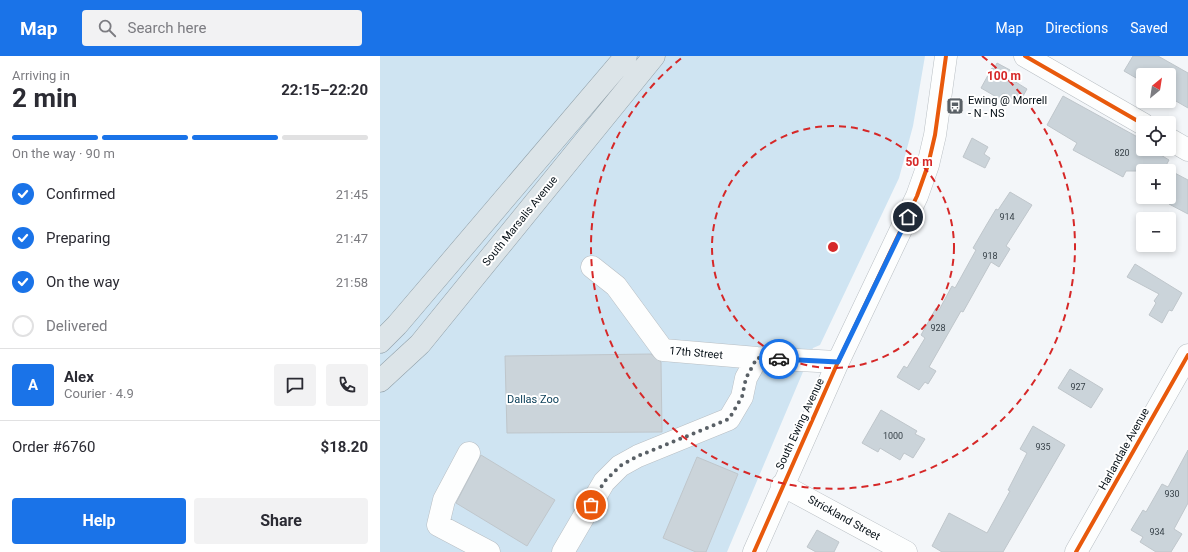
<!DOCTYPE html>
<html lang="en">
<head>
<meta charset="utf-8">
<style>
	body { margin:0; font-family:Roboto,sans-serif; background:#f2f2f3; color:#2b2b33; height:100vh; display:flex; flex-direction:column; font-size:15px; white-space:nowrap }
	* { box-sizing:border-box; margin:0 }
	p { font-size:13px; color:#7c7c81 }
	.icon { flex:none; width:22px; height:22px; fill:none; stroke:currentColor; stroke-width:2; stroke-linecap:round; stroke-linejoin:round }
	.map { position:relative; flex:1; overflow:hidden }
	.details { display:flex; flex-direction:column; background:#fff; width:380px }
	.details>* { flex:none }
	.needle { width:26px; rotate:30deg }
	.tools { position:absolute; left:756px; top:12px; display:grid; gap:8px }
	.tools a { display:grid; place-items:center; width:40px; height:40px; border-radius:4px; background:#fff; box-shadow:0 2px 6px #0003; font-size:20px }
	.pin { position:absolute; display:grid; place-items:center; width:34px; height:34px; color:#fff; margin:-17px; border:2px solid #fff; border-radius:50%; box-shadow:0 1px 4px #0007 }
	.courier { position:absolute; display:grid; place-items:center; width:40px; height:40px; margin:-20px; border:3px solid #1a73e8; border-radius:50%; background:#fff; color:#222; box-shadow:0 1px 5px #0007 }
	.headline em { font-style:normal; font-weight:700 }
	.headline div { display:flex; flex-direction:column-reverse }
	.headline { display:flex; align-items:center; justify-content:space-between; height:68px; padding:0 12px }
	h1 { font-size:26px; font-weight:700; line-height:30px }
	.bar { display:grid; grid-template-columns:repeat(4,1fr); gap:6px 4px; align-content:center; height:48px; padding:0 12px }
	.bar i { height:5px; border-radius:3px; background:#e1e1e2 }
	.bar .active { background:#1a73e8 }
	.bar p { grid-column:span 4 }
	.line { display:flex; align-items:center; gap:10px; padding:0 12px; border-top:1px solid #e1e1e2 }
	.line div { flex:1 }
	.round { display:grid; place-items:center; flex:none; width:42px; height:42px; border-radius:4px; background:#f2f2f3 }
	ol { padding:0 12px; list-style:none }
	li { display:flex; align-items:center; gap:12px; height:44px }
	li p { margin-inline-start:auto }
	li .icon { padding:4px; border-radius:50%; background:#1a73e8; color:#fff; stroke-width:4 }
	li:last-child { color:#7c7c81 }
	li i { width:22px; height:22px; border:2px solid #e1e1e2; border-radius:50% }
	.cta { display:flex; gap:8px; margin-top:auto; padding:8px 12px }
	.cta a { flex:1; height:46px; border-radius:4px; background:#1a73e8; color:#fff; font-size:16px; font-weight:700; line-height:46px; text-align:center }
	.cta a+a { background:#f2f2f3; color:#2b2b33 }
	header { display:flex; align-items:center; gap:24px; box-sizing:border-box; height:56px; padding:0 20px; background:#1a73e8; color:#fff }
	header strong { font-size:19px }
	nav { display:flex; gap:22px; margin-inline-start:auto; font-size:14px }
	.search { width:280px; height:36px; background:#f2f2f3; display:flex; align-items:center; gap:10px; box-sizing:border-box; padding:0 14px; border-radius:4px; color:#7c7c81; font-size:15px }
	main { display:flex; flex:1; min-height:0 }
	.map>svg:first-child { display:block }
	.green { fill:#cfe4f2 }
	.building { fill:#cbd4da; stroke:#bfc6cb }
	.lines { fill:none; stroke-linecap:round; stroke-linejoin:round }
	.minor-casing { stroke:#b8bec3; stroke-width:23 }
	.major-casing { stroke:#91a0a9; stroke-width:23 }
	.minor { stroke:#fdfefe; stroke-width:22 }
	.major { stroke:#dce4e8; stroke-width:22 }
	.cycleway-casing { stroke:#fff; stroke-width:6 }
	.cycleway { stroke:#e8590c; stroke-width:4 }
	.done { stroke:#596066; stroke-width:4; stroke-dasharray:0 7.2 }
	.route { stroke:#1a73e8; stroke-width:5 }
	.ring { fill:none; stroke:#d62828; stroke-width:2; stroke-dasharray:7 5 }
	.labels { text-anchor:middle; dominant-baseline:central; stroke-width:4; stroke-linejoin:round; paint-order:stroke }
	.number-label { font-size:9px; fill:#374148 }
	.poi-label { font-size:11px; fill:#061017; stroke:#fff; text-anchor:start }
	.street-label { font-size:11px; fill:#061017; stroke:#fff }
	.park-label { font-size:11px; fill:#063b55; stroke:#fff }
	.centre { fill:#d62828; stroke:#fff; stroke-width:2 }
	.ring-label { font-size:12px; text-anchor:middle; font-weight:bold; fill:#d62828; stroke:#fff; stroke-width:4; stroke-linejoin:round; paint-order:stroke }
</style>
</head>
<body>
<header>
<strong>Map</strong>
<div class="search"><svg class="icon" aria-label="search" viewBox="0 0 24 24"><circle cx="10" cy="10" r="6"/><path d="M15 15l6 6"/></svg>Search here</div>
<nav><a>Map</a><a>Directions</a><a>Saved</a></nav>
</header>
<main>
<section class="details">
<div class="headline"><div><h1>2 min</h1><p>Arriving in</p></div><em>22:15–22:20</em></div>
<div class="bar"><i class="active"></i><i class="active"></i><i class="active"></i><i></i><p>On the way · 90 m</p></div>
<ol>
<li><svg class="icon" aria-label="check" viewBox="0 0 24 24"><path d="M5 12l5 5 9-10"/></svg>Confirmed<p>21:45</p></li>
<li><svg class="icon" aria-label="check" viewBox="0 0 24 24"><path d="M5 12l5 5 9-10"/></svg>Preparing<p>21:47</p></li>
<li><svg class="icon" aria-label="check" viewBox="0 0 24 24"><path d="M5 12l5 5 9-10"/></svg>On the way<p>21:58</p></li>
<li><i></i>Delivered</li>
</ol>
<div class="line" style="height:72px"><b class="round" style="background:#1a73e8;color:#fff">A</b><div><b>Alex</b><p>Courier · 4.9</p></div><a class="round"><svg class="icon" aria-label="chat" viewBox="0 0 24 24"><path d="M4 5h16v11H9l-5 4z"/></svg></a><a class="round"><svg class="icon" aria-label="phone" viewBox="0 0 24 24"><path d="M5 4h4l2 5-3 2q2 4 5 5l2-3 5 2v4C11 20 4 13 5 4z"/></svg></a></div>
<div class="line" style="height:52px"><div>Order #6760</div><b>$18.20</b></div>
<div class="cta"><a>Help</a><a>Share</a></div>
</section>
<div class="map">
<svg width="808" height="496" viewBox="0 0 808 496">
	<rect width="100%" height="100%" fill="#f3f6f9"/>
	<!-- green -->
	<path class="green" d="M0,0H545L533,70L519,122L440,289L433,292L347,496H0Z"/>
	<!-- building -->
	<path class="building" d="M753,0H778L808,17V52L789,41V19H763V26L744,15Z
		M617,7L630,14L626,20L647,33L639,47L623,37L620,43L601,32L612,12L614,13Z
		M683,40L763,84V93H771L789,104L783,115H746L743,121L693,94L697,87L667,69Z
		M592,82L608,91L604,98L610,102L605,112L583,101Z
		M789,114L808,124V158L789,148Z
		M630,136L652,149L626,190L630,193L619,211L611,206L583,256L581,255L549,311L556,315L548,328L545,326L539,334L517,321L524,310L527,312L545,282L541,279L556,252L559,254L572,230L575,232L596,194L593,192L607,168L616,153L618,154Z
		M755,208L802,237L792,255L789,254L782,267L769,259L776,247L774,245L779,238L747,221Z
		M271,298L281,306L282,376L127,377L125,300Z
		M690,313L723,333L711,352L678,332Z
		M501,354L537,375L535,378L545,383L533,402L524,397L520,404L500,392L498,396L482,387Z
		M653,370L685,389L623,496H562L552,490L569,457L607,477L630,435L628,434L647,397L640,393Z
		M808,394V447L794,473L802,478L791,496H776L760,486L763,481L751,474L763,454L766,456L782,428L788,431Z
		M101,399L175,444L147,490L76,447Z
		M317,401L358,418L326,496H316L283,482Z
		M437,474L459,486L454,496H436L427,491Z"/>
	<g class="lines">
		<!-- minor casing -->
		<g class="minor-casing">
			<path id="minor" d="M645,0L763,68
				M789,83L808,94
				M212,211L236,230L283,294L377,302L458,306
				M89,397L64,444L58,469L109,496
				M402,429L526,496
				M183,496L224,426L240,410L258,400L349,363L362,341L366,322L377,302
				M374,496L458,306L537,140L548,109L555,79L566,0
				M696,496L808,299"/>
		</g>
		<!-- major casing -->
		<g class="major-casing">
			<path id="major" d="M0,286L17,269L246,0
				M0,325L40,288L274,0"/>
		</g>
		<!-- minor -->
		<use href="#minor" class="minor"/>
		<!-- major -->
		<use href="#major" class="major"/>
		<!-- cycleway casing -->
		<g class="cycleway-casing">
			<path id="cycleway" d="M645,0L763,68
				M374,496L458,306L537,140L548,109L555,79L566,0
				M696,496L808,299"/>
		</g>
		<!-- cycleway -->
		<use href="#cycleway" class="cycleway"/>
	</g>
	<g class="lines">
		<!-- done -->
		<path class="done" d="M211,449L224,426L240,410L258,400L349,363L362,341L366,322L377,302L399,303"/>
		<!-- route -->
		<path class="route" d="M399,303L458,306L528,161"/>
	</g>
	<!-- distance rings -->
	<g class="ring">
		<circle cx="453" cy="191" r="121"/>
		<path d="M602 0A242 242 0 1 1 304 0"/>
	</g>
	<!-- icons -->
	<defs>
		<g id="bus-square" transform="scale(0.9)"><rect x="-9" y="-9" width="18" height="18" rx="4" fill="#596066" stroke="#fff"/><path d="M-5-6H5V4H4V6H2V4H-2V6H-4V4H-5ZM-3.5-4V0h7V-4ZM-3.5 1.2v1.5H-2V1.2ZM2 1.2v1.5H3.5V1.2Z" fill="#fff"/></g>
	</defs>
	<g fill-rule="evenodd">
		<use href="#bus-square" x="575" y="50"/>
	</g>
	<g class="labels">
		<!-- number labels -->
		<g class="number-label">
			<text x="742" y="97">820</text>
			<text x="627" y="161">914</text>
			<text x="610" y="200">918</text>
			<text x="558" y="272">928</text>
			<text x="698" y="331">927</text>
			<text x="513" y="380">1000</text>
			<text x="663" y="391">935</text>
			<text x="792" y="438">930</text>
			<text x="777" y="476">934</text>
		</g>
		<!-- poi labels -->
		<g class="poi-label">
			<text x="588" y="44">Ewing @ Morrell<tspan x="588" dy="13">- N - NS</tspan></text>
		</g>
		<!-- street labels -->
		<g class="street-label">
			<text transform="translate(140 165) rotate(-51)">South Marsalis Avenue</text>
			<text transform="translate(316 297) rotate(5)">17th Street</text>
			<text transform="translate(420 368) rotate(-65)">South Ewing Avenue</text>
			<text transform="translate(744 393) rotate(-61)">Harlandale Avenue</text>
			<text transform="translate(464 462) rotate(29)">Strickland Street</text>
		</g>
		<!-- park labels -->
		<g class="park-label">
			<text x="153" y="343">Dallas Zoo</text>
		</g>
	</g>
	<circle cx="453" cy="191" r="6" class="centre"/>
	<g class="ring-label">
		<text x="624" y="24">100 m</text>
		<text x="539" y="110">50 m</text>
	</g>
</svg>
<div class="tools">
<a><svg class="needle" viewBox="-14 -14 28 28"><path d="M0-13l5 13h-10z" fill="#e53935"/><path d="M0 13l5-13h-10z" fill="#7c7c81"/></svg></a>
<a><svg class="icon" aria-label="locate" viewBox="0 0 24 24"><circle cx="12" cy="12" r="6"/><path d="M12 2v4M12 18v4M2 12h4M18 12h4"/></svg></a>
<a>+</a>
<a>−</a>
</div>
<div class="pin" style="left:211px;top:449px;background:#ea580c"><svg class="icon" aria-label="bag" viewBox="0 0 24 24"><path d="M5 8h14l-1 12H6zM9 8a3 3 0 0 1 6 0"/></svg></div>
<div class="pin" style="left:528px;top:161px;background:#1f2937"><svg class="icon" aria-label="home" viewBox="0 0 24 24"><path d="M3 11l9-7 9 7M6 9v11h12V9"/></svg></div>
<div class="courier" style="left:399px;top:303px"><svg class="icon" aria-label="car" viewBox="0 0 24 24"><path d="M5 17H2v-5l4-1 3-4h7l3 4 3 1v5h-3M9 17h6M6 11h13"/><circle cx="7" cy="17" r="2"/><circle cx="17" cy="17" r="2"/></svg></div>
</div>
</main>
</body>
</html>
